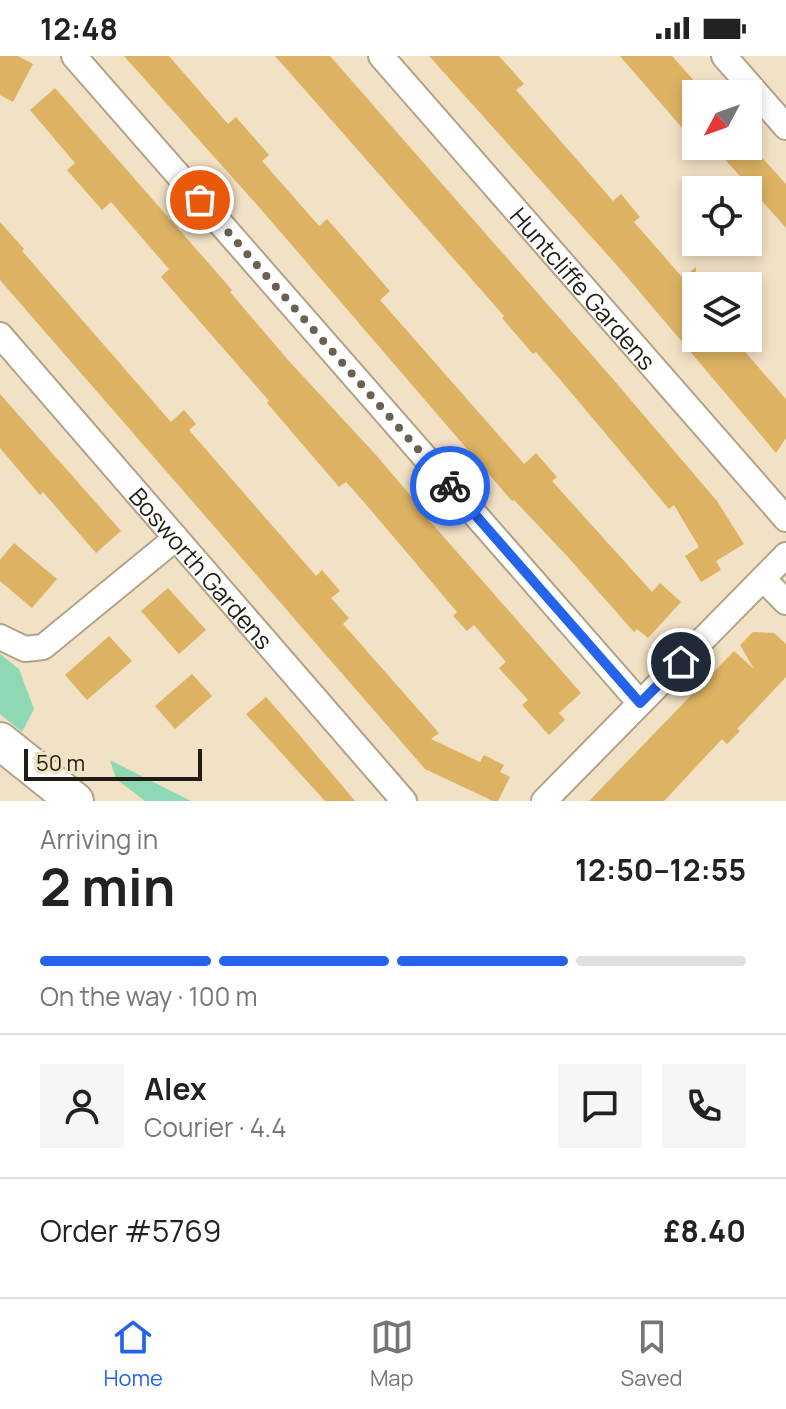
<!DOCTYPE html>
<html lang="en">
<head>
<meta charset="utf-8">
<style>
	body { margin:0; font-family:Manrope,sans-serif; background:#f6f6f6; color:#222; height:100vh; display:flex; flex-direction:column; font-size:30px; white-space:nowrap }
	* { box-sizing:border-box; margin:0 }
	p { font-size:26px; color:#767676 }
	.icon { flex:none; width:44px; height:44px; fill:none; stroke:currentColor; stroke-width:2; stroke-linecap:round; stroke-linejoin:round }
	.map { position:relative; height:745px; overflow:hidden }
	.sheet { display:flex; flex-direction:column; background:#fff; flex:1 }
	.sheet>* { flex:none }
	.needle { width:52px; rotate:229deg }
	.buttons { position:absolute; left:682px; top:24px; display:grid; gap:16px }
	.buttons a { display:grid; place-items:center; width:80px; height:80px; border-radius:0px; background:#fff; box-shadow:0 4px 12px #0003; font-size:40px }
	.scale { position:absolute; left:24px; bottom:20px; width:178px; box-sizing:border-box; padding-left:8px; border:4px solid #221c12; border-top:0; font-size:22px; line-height:28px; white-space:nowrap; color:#221c12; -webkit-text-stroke:6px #f1e1c5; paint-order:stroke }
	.pin { position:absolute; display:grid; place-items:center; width:68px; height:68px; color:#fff; margin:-34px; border:4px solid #fff; border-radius:50%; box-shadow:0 2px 8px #0007 }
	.courier { position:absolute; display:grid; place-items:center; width:80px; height:80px; margin:-40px; border:6px solid #2563eb; border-radius:50%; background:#fff; color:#222; box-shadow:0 2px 10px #0007 }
	.summary em { font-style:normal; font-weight:700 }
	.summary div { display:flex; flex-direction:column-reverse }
	.summary { display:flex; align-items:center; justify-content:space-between; height:136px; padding:0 40px }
	h1 { font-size:52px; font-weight:700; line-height:60px }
	.bar { display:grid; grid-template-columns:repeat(4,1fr); gap:12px 8px; align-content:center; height:96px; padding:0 40px }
	.bar i { height:10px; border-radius:6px; background:#e0e0e0 }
	.bar .active { background:#2563eb }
	.bar p { grid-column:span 4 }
	.line { display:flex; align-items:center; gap:20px; padding:0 40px; border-top:2px solid #e0e0e0 }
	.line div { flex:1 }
	.round { display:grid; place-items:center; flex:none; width:84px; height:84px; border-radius:0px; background:#f6f6f6 }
	.status { display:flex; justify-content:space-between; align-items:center; height:56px; padding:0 40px; background:#fff; direction:ltr }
	.status svg { height:22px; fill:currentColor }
	.tabs { display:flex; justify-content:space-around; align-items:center; height:112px; border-top:2px solid #e0e0e0; background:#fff; font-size:22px; color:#767676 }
	.tabs a { display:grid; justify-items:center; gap:4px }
	.tabs .active { color:#2563eb }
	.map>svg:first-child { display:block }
	.green { fill:#8fd8b4 }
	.building { fill:#ddb263 }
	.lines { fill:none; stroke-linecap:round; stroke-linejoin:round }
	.minor-casing { stroke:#b2a388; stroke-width:28 }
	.highway-casing { stroke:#b2a388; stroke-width:40 }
	.minor { stroke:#fff; stroke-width:24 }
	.highway { stroke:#fff; stroke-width:36 }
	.done { stroke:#6a6151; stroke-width:8; stroke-dasharray:0 14.4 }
	.route { stroke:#2563eb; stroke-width:10 }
	.labels { text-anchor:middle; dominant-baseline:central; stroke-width:8; stroke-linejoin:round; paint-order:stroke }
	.street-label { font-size:24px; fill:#221c12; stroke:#f1e1c5 }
</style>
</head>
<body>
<div class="status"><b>12:48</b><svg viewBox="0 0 49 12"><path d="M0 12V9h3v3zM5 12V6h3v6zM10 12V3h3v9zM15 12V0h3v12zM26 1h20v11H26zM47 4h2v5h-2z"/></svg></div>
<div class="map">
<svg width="786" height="745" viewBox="0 0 786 745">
	<rect width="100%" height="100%" fill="#f1e1c5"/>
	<!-- green -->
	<path class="green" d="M0,598L19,613L34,653L22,676L0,658Z
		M110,704L191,745H145L116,723Z"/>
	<!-- building -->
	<path class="building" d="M0,0H18L33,8L13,46L0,39Z
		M124,0H169L228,68L236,61L269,99L262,105L319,170L327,163L390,235L380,244L524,408L536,397L557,421L552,425L652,536L660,527L681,546L648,582L637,573L634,576L567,500L514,444L512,445L259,151Z
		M275,0H330L612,322L717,445L744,488L716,505L721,514L701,526L685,500L699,491L674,449L669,453L563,327L536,296L533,298L502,262L504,260Z
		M429,0H499L524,28L516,34L613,145L621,138L640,161L634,166L683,222L696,211V282H733L786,343V382L776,397L622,215Z
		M620,0H672L696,27V63L684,74Z
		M55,32L232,234L230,236L288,304L376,399L422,453L420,454L581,637L559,657L565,664L549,679L522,649L528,644L499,612L506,606L474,569L467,575L453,560L457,556L364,446L346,426L339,431L267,347L269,345L161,221L169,213L111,146L102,154L67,114L75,107L30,54Z
		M748,86L786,128V172L713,90H748Z
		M0,166L24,193L22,195L171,366L184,354L196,368L189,374L316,520L322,514L340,535L331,542L349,562L343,568L439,677L431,683L480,706L484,699L504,709L500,716L510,721L498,745H493L425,713L0,224Z
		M0,338L121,475L96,497L43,436L40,439L0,392Z
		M14,487L57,523L32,552L0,525V504Z
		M168,532L206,574L179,598L141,555Z
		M753,576L774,577L786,588V621L737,673L740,675L727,688L722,683L664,745H589L734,595L754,613L740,589Z
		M109,580L132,605L87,644L65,619Z
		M192,618L212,640L175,673L155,650Z
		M266,641L302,682L355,745H325L246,658Z"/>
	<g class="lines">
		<!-- minor casing -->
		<g class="minor-casing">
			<g id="minor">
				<path d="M74,0L640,647"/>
				<path id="s1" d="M381,0L786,463"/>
				<path d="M724,0L786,71"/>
				<path id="s2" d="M0,279L404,745"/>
				<path d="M763,523L786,546"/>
				<path d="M0,581L25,593L43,591L176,482"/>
				<path d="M544,745L786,499"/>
			</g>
		</g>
		<!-- highway casing -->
		<g class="highway-casing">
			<path id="highway" d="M0,685L75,745"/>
		</g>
		<!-- minor -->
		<use href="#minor" class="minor"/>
		<!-- highway -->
		<use href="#highway" class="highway"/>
	</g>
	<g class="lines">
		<!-- done -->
		<path class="done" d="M200,144L450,430"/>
		<!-- route -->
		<path class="route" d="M450,430L640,647L681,606"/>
	</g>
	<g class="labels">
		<!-- street labels -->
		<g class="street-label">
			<text stroke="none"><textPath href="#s1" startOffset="308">Huntcliffe Gardens</textPath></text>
			<text stroke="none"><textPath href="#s2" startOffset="308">Bosworth Gardens</textPath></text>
		</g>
	</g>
</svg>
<div class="buttons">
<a><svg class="needle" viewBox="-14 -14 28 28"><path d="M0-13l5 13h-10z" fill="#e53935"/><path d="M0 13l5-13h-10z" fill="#767676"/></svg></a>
<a><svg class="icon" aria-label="locate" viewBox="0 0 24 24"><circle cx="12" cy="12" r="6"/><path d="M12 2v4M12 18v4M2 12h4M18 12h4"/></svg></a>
<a><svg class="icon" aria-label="layers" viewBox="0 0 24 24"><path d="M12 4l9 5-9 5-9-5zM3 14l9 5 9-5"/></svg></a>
</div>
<div class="scale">50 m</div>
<div class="pin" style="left:200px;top:144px;background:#ea580c"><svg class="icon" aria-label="bag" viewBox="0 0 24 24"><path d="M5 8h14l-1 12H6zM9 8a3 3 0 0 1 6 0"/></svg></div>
<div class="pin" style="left:681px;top:606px;background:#1f2937"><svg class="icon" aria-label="home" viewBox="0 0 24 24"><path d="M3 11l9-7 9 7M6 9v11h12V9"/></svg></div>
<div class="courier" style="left:450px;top:430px"><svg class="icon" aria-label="bike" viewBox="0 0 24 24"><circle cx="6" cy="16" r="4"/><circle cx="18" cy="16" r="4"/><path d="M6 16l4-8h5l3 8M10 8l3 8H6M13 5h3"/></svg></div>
</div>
<section class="sheet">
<div class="summary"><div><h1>2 min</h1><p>Arriving in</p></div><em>12:50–12:55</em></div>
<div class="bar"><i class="active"></i><i class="active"></i><i class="active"></i><i></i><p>On the way · 100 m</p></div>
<div class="line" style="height:144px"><a class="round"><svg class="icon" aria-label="person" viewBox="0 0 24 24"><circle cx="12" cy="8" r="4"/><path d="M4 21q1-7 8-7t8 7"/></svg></a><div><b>Alex</b><p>Courier · 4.4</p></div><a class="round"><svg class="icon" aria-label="chat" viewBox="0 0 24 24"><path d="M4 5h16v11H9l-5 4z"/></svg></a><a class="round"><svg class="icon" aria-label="phone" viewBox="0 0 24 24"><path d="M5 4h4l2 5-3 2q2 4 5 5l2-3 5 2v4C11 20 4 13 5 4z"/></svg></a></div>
<div class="line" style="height:104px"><div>Order #5769</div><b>£8.40</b></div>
</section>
<nav class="tabs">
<a class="active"><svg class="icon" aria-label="home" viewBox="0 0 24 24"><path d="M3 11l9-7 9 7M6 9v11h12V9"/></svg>Home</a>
<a><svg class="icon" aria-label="map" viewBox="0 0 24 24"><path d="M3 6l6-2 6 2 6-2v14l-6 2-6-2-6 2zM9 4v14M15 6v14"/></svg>Map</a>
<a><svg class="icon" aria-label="saved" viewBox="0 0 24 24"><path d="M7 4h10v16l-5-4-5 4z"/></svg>Saved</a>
</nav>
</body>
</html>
